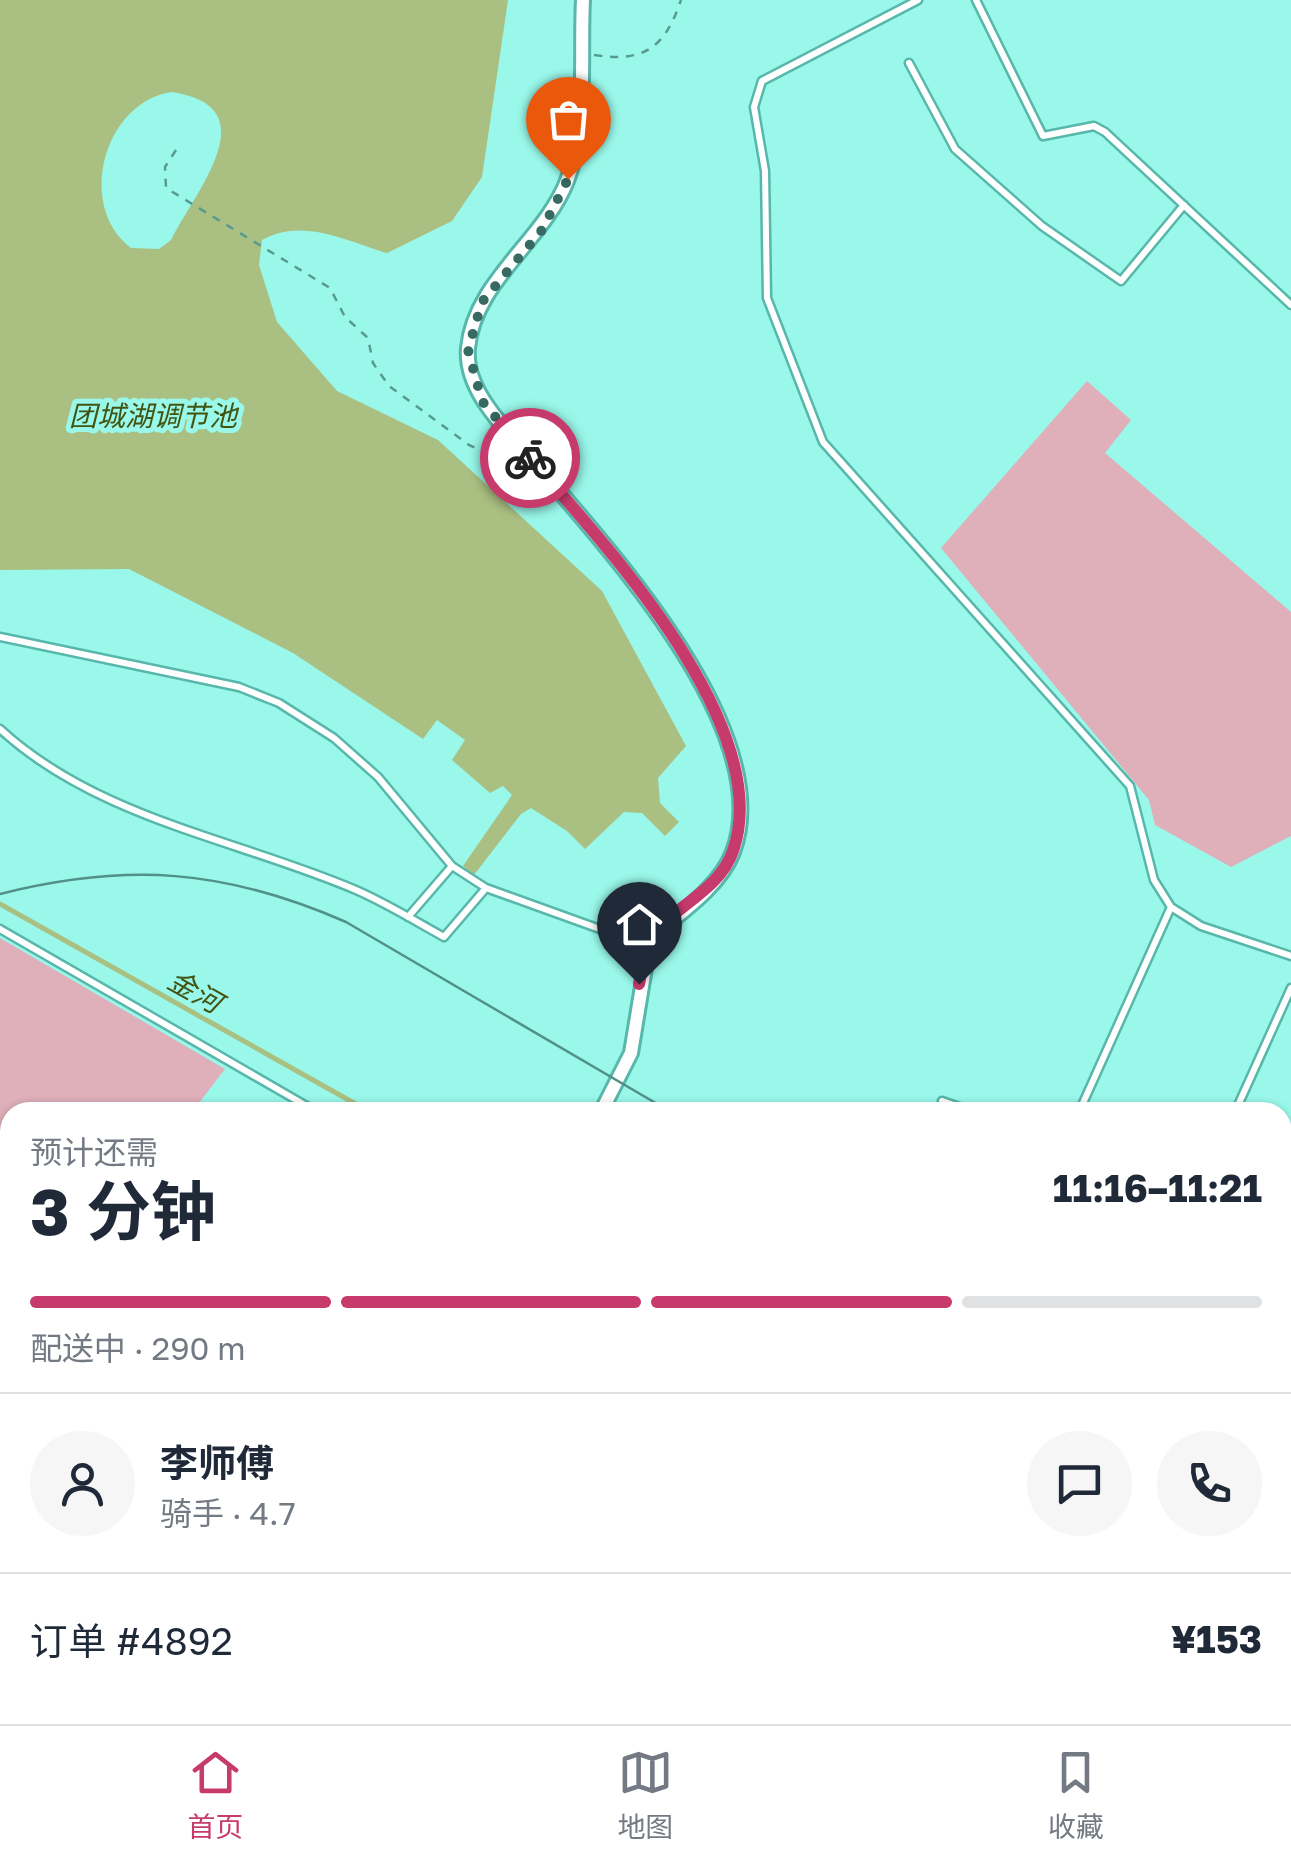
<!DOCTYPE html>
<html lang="zh">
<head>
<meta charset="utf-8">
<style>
	body { margin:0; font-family:"Golos Text","Noto Sans SC",sans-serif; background:#f6f6f7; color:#1f2937; height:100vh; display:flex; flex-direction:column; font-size:38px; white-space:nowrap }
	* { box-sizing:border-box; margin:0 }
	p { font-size:32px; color:#747a83 }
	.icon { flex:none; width:55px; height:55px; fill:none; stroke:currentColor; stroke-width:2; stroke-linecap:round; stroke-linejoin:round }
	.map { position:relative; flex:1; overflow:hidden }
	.side { position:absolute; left:0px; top:1102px; width:1292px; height:622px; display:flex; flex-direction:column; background:#fff; border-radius:30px 30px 0 0; box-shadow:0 2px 8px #0004 }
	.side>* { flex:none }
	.pin { position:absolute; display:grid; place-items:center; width:85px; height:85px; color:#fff; margin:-102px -42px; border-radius:50% 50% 50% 0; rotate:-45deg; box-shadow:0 0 10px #0007 }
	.pin .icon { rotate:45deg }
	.courier { position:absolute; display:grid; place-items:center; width:100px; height:100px; margin:-50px; border:8px solid #c73b6c; border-radius:50%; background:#fff; color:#222; box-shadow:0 2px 12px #0007 }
	.summary em { font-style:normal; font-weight:700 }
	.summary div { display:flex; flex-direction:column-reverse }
	.summary { display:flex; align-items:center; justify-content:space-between; height:170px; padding:0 30px }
	h1 { font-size:65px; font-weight:700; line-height:75px }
	.bar { display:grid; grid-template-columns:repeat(4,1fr); gap:15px 10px; align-content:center; height:120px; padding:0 30px }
	.bar i { height:12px; border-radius:8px; background:#e0e1e3 }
	.bar .on { background:#c73b6c }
	.bar p { grid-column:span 4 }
	.line { display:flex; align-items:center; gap:25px; padding:0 30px; border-top:2px solid #e0e1e3 }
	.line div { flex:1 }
	.round { display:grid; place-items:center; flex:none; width:105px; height:105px; border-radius:52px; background:#f6f6f7 }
	.tabs { display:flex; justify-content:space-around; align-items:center; height:140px; border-top:2px solid #e0e1e3; background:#fff; font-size:28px; color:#747a83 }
	.tabs a { display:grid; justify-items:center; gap:5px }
	.tabs .on { color:#c73b6c }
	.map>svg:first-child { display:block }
	.green { fill:#dfafba }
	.water { fill:#aabf82; fill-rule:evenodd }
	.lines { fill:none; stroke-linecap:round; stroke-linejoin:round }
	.stream { stroke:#aabf82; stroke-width:5 }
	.ferry { stroke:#425411; stroke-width:2.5; stroke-dasharray:12 10; stroke-linecap:butt }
	.service-casing { stroke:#57b7aa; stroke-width:11 }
	.minor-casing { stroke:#57b7aa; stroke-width:18 }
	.path { stroke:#579a90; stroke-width:2.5; stroke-dasharray:8 8; stroke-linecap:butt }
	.service { stroke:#fff; stroke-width:6 }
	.minor { stroke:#fff; stroke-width:12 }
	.tram { stroke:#519188; stroke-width:2.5 }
	.done { stroke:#366a63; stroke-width:10; stroke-dasharray:0 18 }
	.route { stroke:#c73b6c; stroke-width:12 }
	.labels { text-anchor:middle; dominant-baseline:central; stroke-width:10; stroke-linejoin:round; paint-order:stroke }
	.water-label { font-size:28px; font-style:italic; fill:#425411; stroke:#99f8ea }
</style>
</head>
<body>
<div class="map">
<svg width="1291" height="1724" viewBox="0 0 1291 1724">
	<rect width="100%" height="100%" fill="#99f8ea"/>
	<!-- green -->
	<path class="green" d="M1087,381L1131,420L1105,453L1291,612V836L1231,867L1155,825L1149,800L941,548Z
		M0,938L225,1069L192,1112H10V1181L0,1164Z
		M0,1405L10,1407V1715H1282L1283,1699L1291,1703V1724H0Z"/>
	<!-- water -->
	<path class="water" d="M0,0H508L482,177L452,221L387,253C347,241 302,217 262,240L259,265L277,322L337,391L438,440L602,591L686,746L658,778L660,803L679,822L665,836L642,813L624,812L585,849L567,831L531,808L521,814L474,875L463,866L512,795L503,786L490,793L452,760L465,740L437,720L423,739L293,653L129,569L0,570ZM171,92C270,106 196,190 171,240L159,249L131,248C76,207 103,103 171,92Z
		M0,1580H10V1715H854L861,1724H0Z"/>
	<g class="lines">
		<!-- stream -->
		<path class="stream" d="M0,904L370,1112
			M1282,1688L1291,1692"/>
		<!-- ferry -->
		<path class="ferry" d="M0,1615L10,1617
			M102,1715L110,1724"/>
		<!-- service casing -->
		<g class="service-casing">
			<path id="service" d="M918,0L762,81L754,107L765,171L767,298L823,442L1130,786L1154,880L1171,907L1079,1112
				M976,0L1043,136L1094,126L1105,132L1291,305
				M909,63L955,149L1042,226L1121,281L1184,205
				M0,637L239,687L279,703L334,738L378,777L452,866L486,888L647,946
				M0,729C98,819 237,839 356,890C386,903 415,921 444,937L486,888
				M1171,907L1201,926L1291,956
				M408,917L452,866
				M0,929L317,1112
				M942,1101L974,1112
				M1235,1112L1291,988
				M0,1223L10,1240
				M1282,1237L1291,1241
				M1282,1361L1291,1341
				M1282,1582L1291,1586
				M1282,1654L1291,1650"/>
		</g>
		<!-- minor casing -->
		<g class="minor-casing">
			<path id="minor" d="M583,0C580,56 588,127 567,181C544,240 474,282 468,348C464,392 509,432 535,463C608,549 778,732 733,852C720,887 678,915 650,938L631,1053L601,1112"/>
		</g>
		<!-- path -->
		<path class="path" d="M594,55C645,63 665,47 681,0
			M176,150L165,167L166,188L330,288L345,317L368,338L373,363L389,386L469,445L500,458L510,456
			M0,1552L10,1551
			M903,1715L914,1724"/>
		<!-- service -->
		<use href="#service" class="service"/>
		<!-- minor -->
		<use href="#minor" class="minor"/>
		<!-- tram -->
		<path class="tram" d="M0,894C127,862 225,869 346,922L671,1112
			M1282,1465L1291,1470"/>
	</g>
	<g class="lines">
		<!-- done -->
		<path class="done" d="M530,458L482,401L468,350L482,302L542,230L568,179"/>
		<!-- route -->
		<path class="route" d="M530,458C606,546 776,728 733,851C719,892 671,907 650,939C642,950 642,971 639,984"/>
	</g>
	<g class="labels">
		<!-- water labels -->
		<g class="water-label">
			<text x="153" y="415">团城湖调节池</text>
			<text transform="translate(195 991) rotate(29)">金河</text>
		</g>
	</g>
</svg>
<div class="pin" style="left:568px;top:179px;background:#ea580c"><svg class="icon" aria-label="bag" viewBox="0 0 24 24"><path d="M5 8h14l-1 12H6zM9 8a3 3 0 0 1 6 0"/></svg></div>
<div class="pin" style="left:639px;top:984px;background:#1f2937"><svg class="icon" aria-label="home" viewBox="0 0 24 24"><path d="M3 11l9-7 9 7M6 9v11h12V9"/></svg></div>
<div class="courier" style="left:530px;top:458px"><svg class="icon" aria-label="bike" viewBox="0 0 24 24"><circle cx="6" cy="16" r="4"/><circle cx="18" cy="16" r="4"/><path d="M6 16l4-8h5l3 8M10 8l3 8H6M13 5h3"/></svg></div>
<section class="side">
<div class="summary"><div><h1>3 分钟</h1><p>预计还需</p></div><em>11:16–11:21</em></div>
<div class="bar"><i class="on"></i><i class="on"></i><i class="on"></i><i></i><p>配送中 · 290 m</p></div>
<div class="line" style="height:180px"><a class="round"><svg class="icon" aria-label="person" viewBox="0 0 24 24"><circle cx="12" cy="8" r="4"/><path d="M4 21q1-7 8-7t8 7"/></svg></a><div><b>李师傅</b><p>骑手 · 4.7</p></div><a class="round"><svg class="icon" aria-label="chat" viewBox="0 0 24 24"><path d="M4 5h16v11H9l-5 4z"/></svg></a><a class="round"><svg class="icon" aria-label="phone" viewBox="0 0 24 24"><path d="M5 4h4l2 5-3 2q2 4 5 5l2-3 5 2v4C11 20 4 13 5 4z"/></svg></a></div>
<div class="line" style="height:130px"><div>订单 #4892</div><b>¥153</b></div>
</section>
</div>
<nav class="tabs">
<a class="on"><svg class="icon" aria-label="home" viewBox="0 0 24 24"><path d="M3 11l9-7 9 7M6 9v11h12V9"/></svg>首页</a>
<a><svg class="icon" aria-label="map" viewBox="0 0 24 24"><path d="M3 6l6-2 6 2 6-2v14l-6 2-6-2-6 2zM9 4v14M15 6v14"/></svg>地图</a>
<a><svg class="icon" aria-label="saved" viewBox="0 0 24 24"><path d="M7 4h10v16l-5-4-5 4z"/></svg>收藏</a>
</nav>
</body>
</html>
